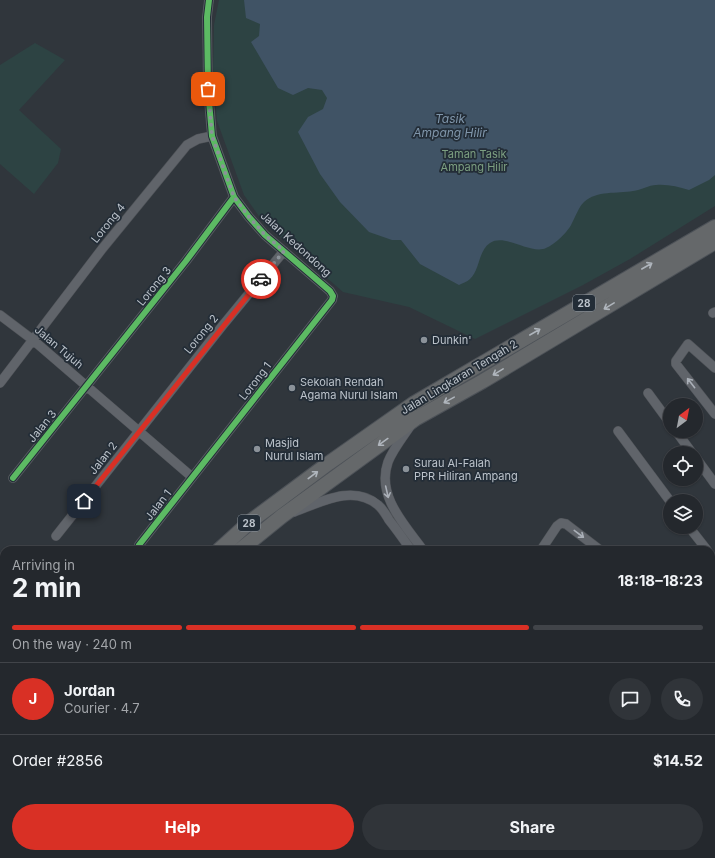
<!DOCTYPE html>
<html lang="en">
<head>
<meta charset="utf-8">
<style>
	body { margin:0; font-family:Inter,sans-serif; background:#303439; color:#f1f3f6; height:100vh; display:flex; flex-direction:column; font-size:15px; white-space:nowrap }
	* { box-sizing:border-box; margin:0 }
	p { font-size:13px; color:#a3a6aa }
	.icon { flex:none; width:22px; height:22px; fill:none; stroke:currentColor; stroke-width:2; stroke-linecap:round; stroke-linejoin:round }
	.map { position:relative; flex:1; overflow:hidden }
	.details { position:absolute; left:0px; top:546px; width:715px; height:312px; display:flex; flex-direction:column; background:#24282d; border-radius:12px 12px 0 0; box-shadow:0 1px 3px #0004,0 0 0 1px #414449 }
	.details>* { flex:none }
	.needle { width:26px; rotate:32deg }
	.fabs { position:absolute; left:663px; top:398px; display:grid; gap:8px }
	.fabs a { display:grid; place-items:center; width:40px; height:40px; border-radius:50%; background:#24282d; box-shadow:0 1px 3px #0004,0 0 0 1px #414449; font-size:20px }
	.pin { position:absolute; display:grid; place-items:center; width:34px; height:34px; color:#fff; margin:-17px; border-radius:8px; box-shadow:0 2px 6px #0006 }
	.courier { position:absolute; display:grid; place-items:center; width:40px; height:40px; margin:-20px; border:3px solid #d93025; border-radius:50%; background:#fff; color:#222; box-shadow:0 1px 5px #0007 }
	.headline em { font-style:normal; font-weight:700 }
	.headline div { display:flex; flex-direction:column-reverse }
	.headline { display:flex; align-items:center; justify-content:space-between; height:68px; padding:0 12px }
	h1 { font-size:26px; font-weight:700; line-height:30px }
	.bar { display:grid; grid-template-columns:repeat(4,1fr); gap:6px 4px; align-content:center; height:48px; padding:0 12px }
	.bar i { height:5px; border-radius:3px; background:#414449 }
	.bar .selected { background:#d93025 }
	.bar p { grid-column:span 4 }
	.line { display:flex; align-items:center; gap:10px; padding:0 12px; border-top:1px solid #414449 }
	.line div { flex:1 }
	.round { display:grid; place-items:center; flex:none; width:42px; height:42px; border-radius:21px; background:#303439 }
	.cta { display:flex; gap:8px; margin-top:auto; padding:8px 12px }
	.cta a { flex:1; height:46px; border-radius:24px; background:#d93025; color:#fff; font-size:16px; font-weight:700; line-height:46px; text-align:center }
	.cta a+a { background:#303439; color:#f1f3f6 }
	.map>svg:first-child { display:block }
	.green { fill:#2d4343 }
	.water { fill:#405365 }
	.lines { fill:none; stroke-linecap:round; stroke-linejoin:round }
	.minor-casing { stroke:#4e5257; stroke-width:10 }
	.highway-casing { stroke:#4d5258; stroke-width:16 }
	.minor { stroke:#60646a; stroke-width:9 }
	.highway { stroke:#65686a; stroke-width:14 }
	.cycleway-casing { stroke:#232d37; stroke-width:8 }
	.cycleway { stroke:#5cba63; stroke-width:6 }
	.oneway { stroke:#afb5bc }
	.oneway2 { stroke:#aab0b8 }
	.done { stroke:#8b9299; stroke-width:4; stroke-dasharray:0 7.2 }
	.route { stroke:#d93025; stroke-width:5 }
	.poi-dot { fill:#8b9299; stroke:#232d37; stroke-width:1.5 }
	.labels { text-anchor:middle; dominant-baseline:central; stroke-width:3.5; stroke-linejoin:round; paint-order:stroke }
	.shield { fill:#232d37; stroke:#8e969f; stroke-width:1 }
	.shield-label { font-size:10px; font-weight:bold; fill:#bcc3cb }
	.park-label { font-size:11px; fill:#7c9f81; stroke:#232d37 }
	.street-label { font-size:11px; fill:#bcc3cb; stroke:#232d37 }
	.poi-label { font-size:11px; fill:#bcc3cb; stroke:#232d37; text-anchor:start }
	.water-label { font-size:12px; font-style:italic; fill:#8096ab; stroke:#232d37 }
</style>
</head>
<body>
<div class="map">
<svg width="715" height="858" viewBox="0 0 715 858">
	<rect width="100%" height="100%" fill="#30363c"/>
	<!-- green -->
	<path class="green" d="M219,0H715V206L630,259L583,285L475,339L409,307L343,292L263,222L244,195L217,121L213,76L214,25Z
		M35,43L65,60L19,110L61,149L58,163L34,194L0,164V65Z"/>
	<!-- water -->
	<path class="water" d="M244,0H715V175L709,180L689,190C678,187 668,184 656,185C649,185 641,190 633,191C617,194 597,190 584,202C578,208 576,216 572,223C569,231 554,245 546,248C531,255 505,233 490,243C478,251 480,270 470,279C467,282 462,283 459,285L420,264L401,240H392L369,232L340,202L320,174L298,132L308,117L323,109L327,98L322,90L308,88L293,95L278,88L251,42L259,36L260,24L246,18Z"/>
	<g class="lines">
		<!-- minor casing -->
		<g class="minor-casing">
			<path id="minor" d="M713,313L715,312
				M0,315L33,340L192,477
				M715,368L688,344L676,361V364L715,414
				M0,383L102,249L187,145L198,139L212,136
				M648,393L670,423
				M411,425C403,437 393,449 388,462C376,496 405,525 423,550
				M618,431L670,501
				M676,431L692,453
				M696,458L715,484
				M13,478L186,261L234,197
				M294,512C321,502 353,484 378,505C383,509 386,515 389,520C397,530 404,540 411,550
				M689,527L707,550
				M56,536L223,325L284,251
				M139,545L332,300L333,296L330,291L265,235L249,217L234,197L212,136L208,89L207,17L209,0
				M541,550L557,526L561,523L566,524L600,550
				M711,556L715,561
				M0,624L4,620
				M711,655L715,658
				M0,705L4,710
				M0,738L4,734
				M711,751L715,754
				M711,768L715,771
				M711,781L715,783
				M711,796L715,798
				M0,837L4,832
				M240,854L247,858
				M351,854L357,858
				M373,854L379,858
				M660,854L666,858
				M36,857L37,858
				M316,858L318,854
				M493,858L496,854
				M585,858L587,854"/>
		</g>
		<!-- highway casing -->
		<g class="highway-casing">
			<path id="highway" d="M219,550L251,521L329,463L413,404L715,227
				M240,550L282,516L415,419L483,381L715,242
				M0,771L4,767
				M0,788L4,784"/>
		</g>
		<!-- minor -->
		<use href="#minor" class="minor"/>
		<!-- highway -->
		<use href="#highway" class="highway"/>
		<!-- cycleway casing -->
		<g class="cycleway-casing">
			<path id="cycleway" d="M13,478L186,261L234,197
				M139,545L332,300L333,296L330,291L265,235L249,217L234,197L212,136L208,89L207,17L209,0"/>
		</g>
		<!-- cycleway -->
		<use href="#cycleway" class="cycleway"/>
	</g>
	<!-- one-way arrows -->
	<defs><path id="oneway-shaft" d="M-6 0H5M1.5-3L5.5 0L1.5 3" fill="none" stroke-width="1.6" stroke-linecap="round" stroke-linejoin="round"/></defs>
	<g class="oneway">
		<use href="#oneway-shaft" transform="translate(647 266) rotate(-30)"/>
		<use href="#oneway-shaft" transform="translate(609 306) rotate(149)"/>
		<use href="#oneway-shaft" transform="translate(535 332) rotate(-30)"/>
		<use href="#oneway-shaft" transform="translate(498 372) rotate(149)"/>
		<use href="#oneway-shaft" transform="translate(449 400) rotate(151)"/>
		<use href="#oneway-shaft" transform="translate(383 442) rotate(144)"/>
		<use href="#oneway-shaft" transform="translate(313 475) rotate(-37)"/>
	</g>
	<g class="oneway2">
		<use href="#oneway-shaft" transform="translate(691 383) rotate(-128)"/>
		<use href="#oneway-shaft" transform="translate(387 492) rotate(77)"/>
		<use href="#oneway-shaft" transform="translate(579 534) rotate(37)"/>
	</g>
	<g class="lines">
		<!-- done -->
		<path class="done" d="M208,89L212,136L234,197L249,217L265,235L284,251L261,279"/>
		<!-- route -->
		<path class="route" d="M84,501L261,279"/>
	</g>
	<!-- markers -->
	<g class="poi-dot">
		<circle cx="424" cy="340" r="4"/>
		<circle cx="292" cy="388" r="4"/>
		<circle cx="257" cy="449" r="4"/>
		<circle cx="406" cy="469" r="4"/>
	</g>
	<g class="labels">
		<!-- shield labels -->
		<g class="shield">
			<rect x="573" y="295" width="22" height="16" rx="3"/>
			<rect x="238" y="515" width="22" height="16" rx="3"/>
		</g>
		<g class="shield-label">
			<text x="584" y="303">28</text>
			<text x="249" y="523">28</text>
		</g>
		<!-- park labels -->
		<g class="park-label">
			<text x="474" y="154">Taman Tasik<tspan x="474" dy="13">Ampang Hilir</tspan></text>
		</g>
		<!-- street labels -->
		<g class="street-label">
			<text transform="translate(108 223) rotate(-51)">Lorong 4</text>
			<text transform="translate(296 244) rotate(42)">Jalan Kedondong</text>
			<text transform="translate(154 286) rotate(-51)">Lorong 3</text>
			<text transform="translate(201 334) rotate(-51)">Lorong 2</text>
			<text transform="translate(59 347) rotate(40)">Jalan Tujuh</text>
			<text transform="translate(459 377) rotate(-31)">Jalan Lingkaran Tengah 2</text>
			<text transform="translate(255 381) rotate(-52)">Lorong 1</text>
			<text transform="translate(42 426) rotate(-51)">Jalan 3</text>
			<text transform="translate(103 458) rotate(-52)">Jalan 2</text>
			<text transform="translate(158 505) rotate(-52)">Jalan 1</text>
		</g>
		<!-- poi labels -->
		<g class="poi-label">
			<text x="432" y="340">Dunkin'</text>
			<text x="300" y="382">Sekolah Rendah<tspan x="300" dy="13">Agama Nurul Islam</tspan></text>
			<text x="265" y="443">Masjid<tspan x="265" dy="13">Nurul Islam</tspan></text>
			<text x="414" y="463">Surau Al-Falah<tspan x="414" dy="13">PPR Hiliran Ampang</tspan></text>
		</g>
		<!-- water labels -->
		<g class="water-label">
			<text x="450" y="118">Tasik<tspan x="450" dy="14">Ampang Hilir</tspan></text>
		</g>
	</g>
</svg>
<div class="fabs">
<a><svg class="needle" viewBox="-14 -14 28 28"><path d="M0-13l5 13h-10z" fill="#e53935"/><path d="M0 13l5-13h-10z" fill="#a3a6aa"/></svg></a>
<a><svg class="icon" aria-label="locate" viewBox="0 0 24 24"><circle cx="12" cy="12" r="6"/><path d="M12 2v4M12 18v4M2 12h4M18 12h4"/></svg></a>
<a><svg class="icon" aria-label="layers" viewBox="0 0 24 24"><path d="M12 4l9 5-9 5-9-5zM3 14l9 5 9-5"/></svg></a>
</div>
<div class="pin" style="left:208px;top:89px;background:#ea580c"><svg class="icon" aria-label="bag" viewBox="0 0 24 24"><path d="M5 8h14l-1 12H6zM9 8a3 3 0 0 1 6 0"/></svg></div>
<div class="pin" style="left:84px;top:501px;background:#1f2937"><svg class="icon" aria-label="home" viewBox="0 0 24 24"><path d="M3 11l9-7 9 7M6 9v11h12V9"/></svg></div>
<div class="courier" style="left:261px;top:279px"><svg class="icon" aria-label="car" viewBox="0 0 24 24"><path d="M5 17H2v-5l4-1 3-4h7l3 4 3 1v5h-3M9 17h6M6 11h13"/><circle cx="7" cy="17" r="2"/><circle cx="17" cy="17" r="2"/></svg></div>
<section class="details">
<div class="headline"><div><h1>2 min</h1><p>Arriving in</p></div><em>18:18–18:23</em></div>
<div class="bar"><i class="selected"></i><i class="selected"></i><i class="selected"></i><i></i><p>On the way · 240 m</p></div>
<div class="line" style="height:72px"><b class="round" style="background:#d93025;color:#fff">J</b><div><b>Jordan</b><p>Courier · 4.7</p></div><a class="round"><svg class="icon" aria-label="chat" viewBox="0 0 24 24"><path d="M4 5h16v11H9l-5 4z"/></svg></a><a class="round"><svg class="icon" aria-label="phone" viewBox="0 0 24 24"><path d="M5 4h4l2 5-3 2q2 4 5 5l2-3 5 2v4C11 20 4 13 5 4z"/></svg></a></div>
<div class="line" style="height:52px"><div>Order #2856</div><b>$14.52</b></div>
<div class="cta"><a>Help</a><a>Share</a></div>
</section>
</div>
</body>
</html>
